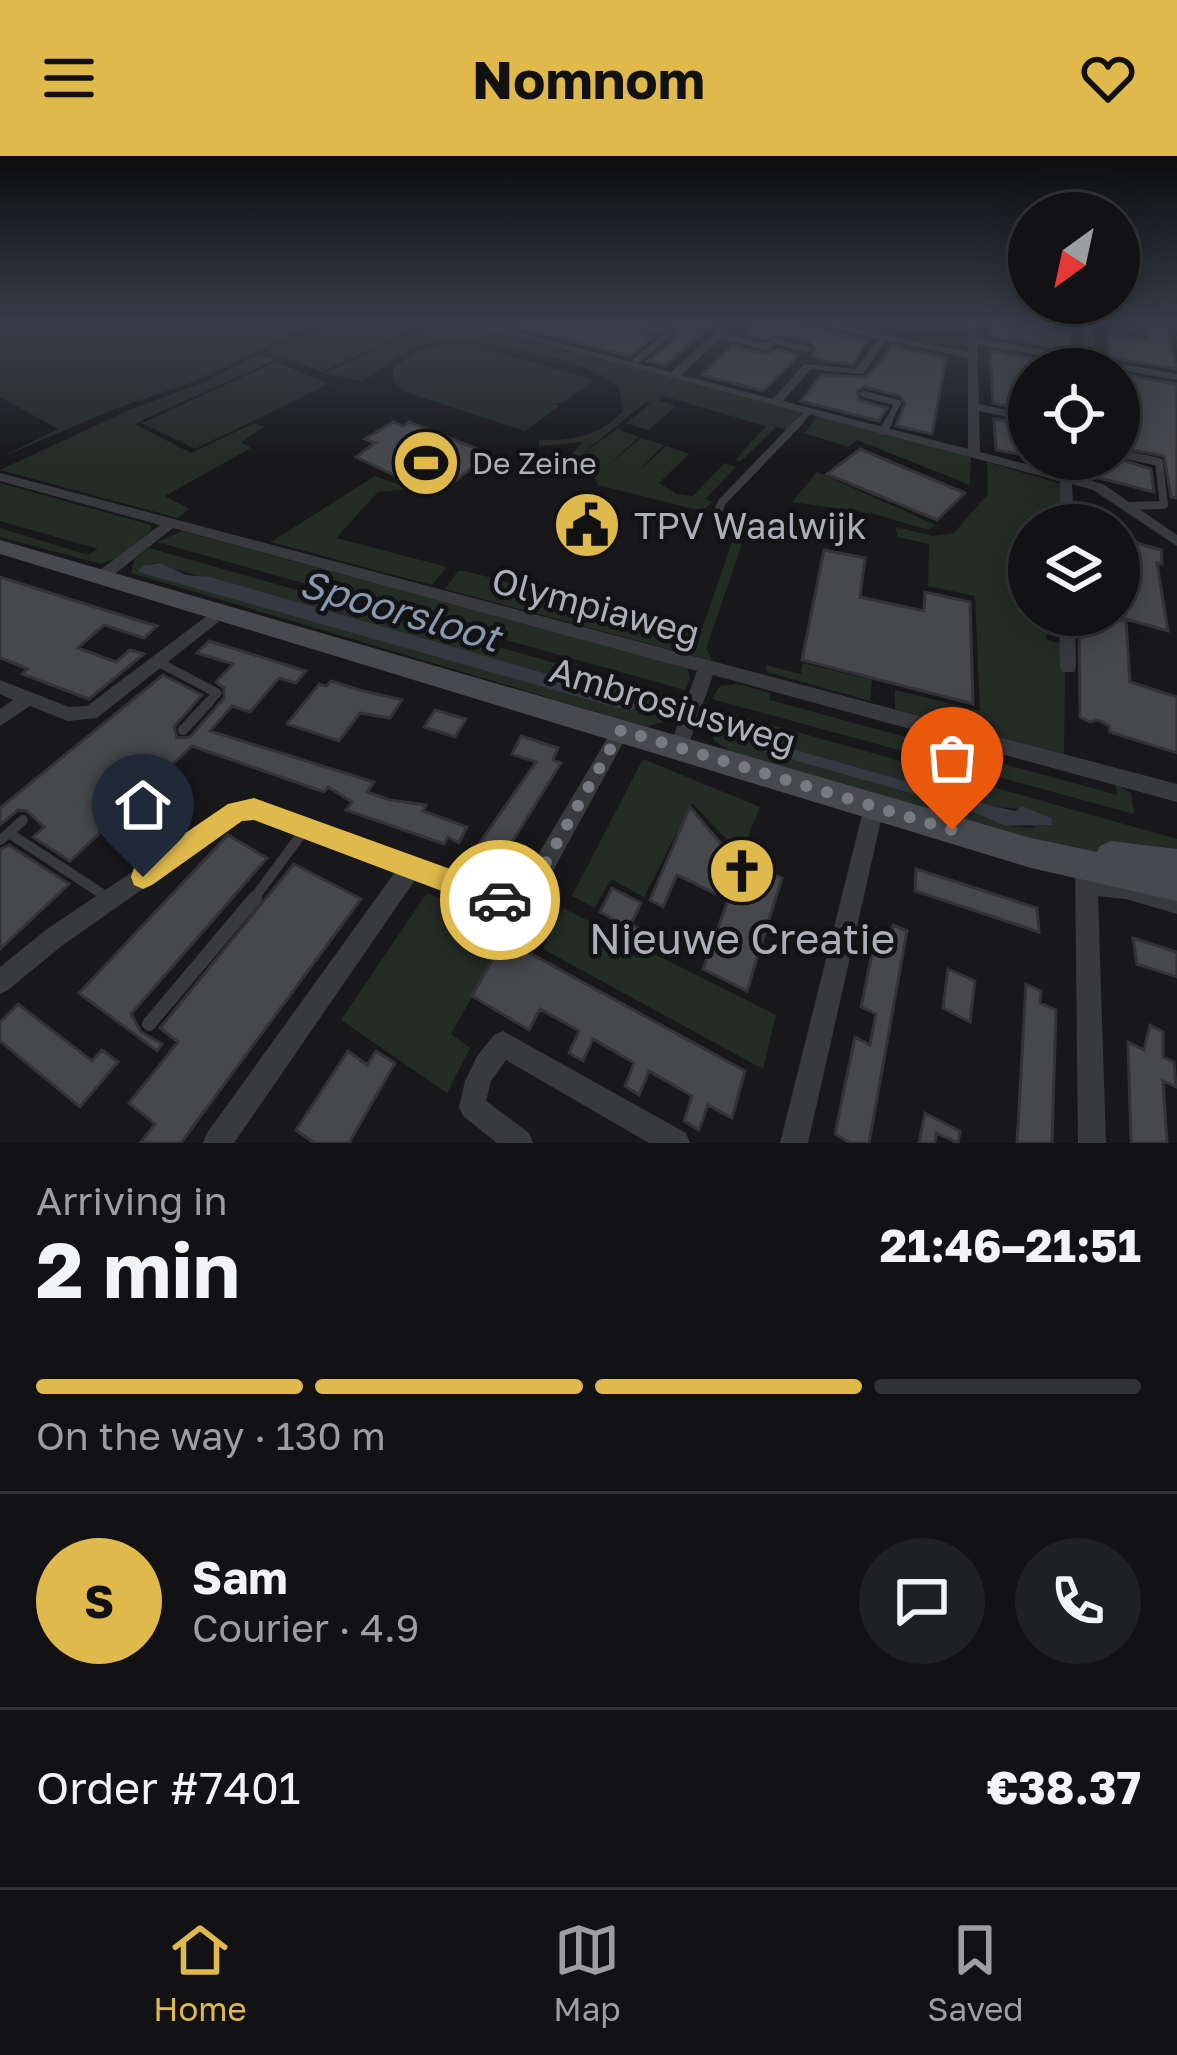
<!DOCTYPE html>
<html lang="en">
<head>
<meta charset="utf-8">
<style>
	body { margin:0; font-family:"Golos Text",sans-serif; background:#1f2022; color:#f1f3f6; height:100vh; display:flex; flex-direction:column; font-size:45px; white-space:nowrap }
	* { box-sizing:border-box; margin:0 }
	p { font-size:39px; color:#9c9ea0 }
	.icon { flex:none; width:66px; height:66px; fill:none; stroke:currentColor; stroke-width:2; stroke-linecap:round; stroke-linejoin:round }
	.map { position:relative; height:987px; overflow:hidden }
	.drawer { display:flex; flex-direction:column; background:#121214; flex:1 }
	.drawer>* { flex:none }
	.needle { width:78px; rotate:213deg }
	.controls { position:absolute; left:1008px; top:36px; display:grid; gap:24px }
	.controls a { display:grid; place-items:center; width:132px; height:132px; border-radius:50%; background:#121214; box-shadow:0 6px 30px #0003,0 0 0 3px #313234; font-size:60px }
	.pin { position:absolute; display:grid; place-items:center; width:102px; height:102px; color:#fff; margin:-123px -51px; border-radius:50% 50% 50% 0; rotate:-45deg; box-shadow:0 0 12px #0007 }
	.pin .icon { rotate:45deg }
	.courier { position:absolute; display:grid; place-items:center; width:120px; height:120px; margin:-60px; border:9px solid #dfb94b; border-radius:50%; background:#fff; color:#222; box-shadow:0 3px 15px #0007 }
	.head em { font-style:normal; font-weight:700 }
	.head div { display:flex; flex-direction:column-reverse }
	.head { display:flex; align-items:center; justify-content:space-between; height:204px; padding:0 36px }
	h1 { font-size:78px; font-weight:700; line-height:90px }
	.bar { display:grid; grid-template-columns:repeat(4,1fr); gap:18px 12px; align-content:center; height:144px; padding:0 36px }
	.bar i { height:15px; border-radius:9px; background:#313234 }
	.bar .active { background:#dfb94b }
	.bar p { grid-column:span 4 }
	.line { display:flex; align-items:center; gap:30px; padding:0 36px; border-top:3px solid #313234 }
	.line div { flex:1 }
	.round { display:grid; place-items:center; flex:none; width:126px; height:126px; border-radius:63px; background:#1f2022 }
	header { display:flex; justify-content:space-between; align-items:center; height:156px; padding:0 36px; background:#dfb94b; color:#111; font-size:54px; font-weight:700 }
	.menu { display:flex; justify-content:space-around; align-items:center; height:168px; border-top:3px solid #313234; background:#121214; font-size:33px; color:#9c9ea0 }
	.menu a { display:grid; justify-items:center; gap:6px }
	.menu .active { color:#dfb94b }
	.map>svg:first-child { display:block }
	.green { fill:#242c26; fill-rule:evenodd }
	.water { fill:#333a41 }
	.building { fill:#47484c; stroke:#333236; stroke-width:3 }
	.lines { fill:none; stroke-linecap:round; stroke-linejoin:round }
	.service-far4 { stroke:#393a3e; stroke-width:6 }
	.service-far3 { stroke:#393a3e; stroke-width:8 }
	.service-far2 { stroke:#393a3e; stroke-width:9 }
	.service-far1 { stroke:#393a3e; stroke-width:10 }
	.service { stroke:#393a3e; stroke-width:14 }
	.minor { fill:#393a3e; fill-rule:evenodd }
	.secondary { fill:#48494e; fill-rule:evenodd }
	.route { fill:#dfb94b }
	.done { stroke:#787a81; stroke-width:12; stroke-dasharray:0 21.6 }
	.labels { text-anchor:middle; dominant-baseline:central; stroke-width:9; stroke-linejoin:round; paint-order:stroke }
	.far-poi-label { font-size:30px; fill:#acaeb8; stroke:#131315; text-anchor:start }
	.poi-label { font-size:36px; fill:#acaeb8; stroke:#131315; text-anchor:start }
	.street-label { font-size:36px; fill:#acaeb8; stroke:#131315 }
	.water-label { font-size:39px; font-style:italic; fill:#8799af; stroke:#131315 }
	.near-poi-label { font-size:42px; fill:#acaeb8; stroke:#131315 }
</style>
</head>
<body>
<header><svg class="icon" aria-label="menu" viewBox="0 0 24 24"><path d="M4 6h16M4 12h16M4 18h16"/></svg>Nomnom<svg class="icon" aria-label="heart" viewBox="0 0 24 24"><path d="M12 20l-8-8c-3-5 5-10 8-4 3-6 11-1 8 4z"/></svg></header>
<div class="map">
<svg width="1177" height="987" viewBox="0 0 1177 987">
	<rect width="100%" height="100%" fill="#18181a"/>
	<!-- green -->
	<path class="green" d="M0,166H318L198,224L112,254L0,302L58,273L0,241Z
		M337,166H411L421,169L322,216L268,195Z
		M420,166H459L803,256L786,274L776,271L740,306L735,304L766,270L663,240L659,244L676,250L648,274L626,267L650,248L646,246L581,299L617,273L639,281L608,309L641,282L664,289L634,319L666,290L689,298L659,327L676,338L693,340L725,307L736,311L705,343L712,346L702,355L598,329L595,322L564,315V306L583,286L539,290V284C572,285 600,280 623,255L619,232C591,203 463,177 424,188C397,196 384,213 361,225L325,217L427,169Z
		M466,188L594,224L563,247H554L559,250L525,275L405,236L393,225V212L419,194Z
		M259,198L275,204L134,268L191,297L254,267L264,271L241,286L251,292L165,340L189,353L178,362L0,314L127,255L205,226Z
		M276,206L329,228L195,293L142,267Z
		M818,260L971,301L970,329L857,284L848,291L804,277Z
		M987,306L1061,328L1060,369H1029V459H1059V463L1047,460L1046,483L1060,488L1065,508L1064,598L895,553V534L980,555L975,440L928,430L929,388L898,381L895,371L933,380L954,377L988,338Z
		M817,316L936,369L928,374L875,358L792,346Z
		M375,320L411,333L378,336L336,382L447,411L432,429L271,386Z
		M0,327L151,369V375L119,401L101,408L0,381V372L88,399L98,393L0,365Z
		M739,366L747,368L746,376L706,493L713,505L445,433L458,415H465L701,476Z
		M182,375L687,511L690,523L685,534L157,386Z
		M149,392L682,543L676,561L647,571L131,417L134,404ZM153,407L634,543L639,553L628,555L139,415Z
		M803,507L872,524L870,545L767,516L766,509L801,518Z
		M737,528L770,537V544L1117,639L1115,627L1131,637L1134,658L712,543L720,530Z
		M709,551L1177,683V703L1067,693L737,600L715,585L705,567ZM745,573L765,585L997,651L1022,653L1034,672L1005,670L967,653L761,595Z
		M643,603L760,651L743,693L732,689L692,647L644,741L611,723L595,752L572,740Z
		M427,737L512,771L451,878L470,892L447,937L341,864Z
		M563,752L776,859L763,913L543,793Z"/>
	<!-- water -->
	<path class="water" d="M160,407L186,419L210,421L634,543L644,550L628,555L138,416L142,410Z
		M741,572L765,585L997,651L1016,655L1022,650L1051,662L1052,669L1005,670L967,653L761,595L739,581Z"/>
	<!-- building -->
	<path class="building" d="M515,166H644L642,177L653,181L630,200L514,170Z
		M655,166H715L666,209L648,205L675,183L677,174Z
		M758,166H786L866,185L854,208L831,206L812,200L815,192L810,186L776,178L766,183L745,178Z
		M993,166H1072L1071,194L990,180Z
		M1146,170L1167,173L1177,213L1107,201L1110,179L1149,186Z
		M732,190L766,198L776,193L799,199L763,235L702,219Z
		M893,190L946,202L932,278L896,270L905,247L900,240L865,231L857,234L859,244L887,252L879,265L801,245L821,219L867,221Z
		M990,195L1071,209V213L1029,205V254L993,247Z
		M1119,218L1177,228V342L1171,341L1164,300L1122,292Z
		M994,263L1029,269V300L996,294Z
		M393,266L403,270L409,266L490,298L439,337L429,336L356,301L375,287L365,283Z
		M860,293L965,337L937,364L827,318Z
		M1045,303H1119L1151,313L1154,336L1044,308Z
		M570,354L606,365L598,380L557,374Z
		M1119,382L1161,394L1162,408L1157,407L1168,475L1119,461Z
		M824,394L865,402L860,441L924,455L925,436L970,446L973,548L802,504Z
		M0,421L98,452L157,470L144,482L104,469L78,492L116,506L130,494L144,498L89,543L22,518L28,513L0,502Z
		M1079,459L1126,465L1130,526L1177,541V597L1110,576L1109,570L1098,564L1090,566L1080,561Z
		M209,485L306,515L296,527L279,522L250,556L232,550L210,575L374,626L367,636L390,644L426,649L423,655L467,671L459,687L448,681L444,688L346,654L352,646L328,631L324,636L192,590L70,705L33,681L44,671L27,655L18,654L0,669V652L163,519L202,539L174,571L177,582L190,581L224,542V532L216,526L233,508L197,497Z
		M331,525L360,534L402,544L390,562L360,557L339,585L287,568L319,528L326,530Z
		M435,554L466,563L455,581L424,571Z
		M521,580L558,592L553,604L561,607L499,707L474,695L536,606L512,598Z
		M690,651L732,701L782,722L747,835L703,813L728,744L677,719L663,751L650,744Z
		M228,679L267,702L131,858L141,876L162,888L157,895L79,837Z
		M9,689L69,728L0,793V694Z
		M294,708L361,743L181,987H140L155,968L129,947L178,886L160,872Z
		M916,713L1037,752L1039,776L915,735Z
		M612,732L641,747L631,768L657,783L652,796L616,777L621,768L600,756Z
		M893,769L907,775L869,987H850L835,978L840,953L855,881L870,889L876,858L861,851L877,773L891,779Z
		M1133,782L1177,796V821L1137,808Z
		M504,783L745,915L732,962L708,949L699,974L684,965L692,940L649,915L639,939L625,930L634,907L593,883L583,905L569,897L579,875L540,853L529,874L472,840Z
		M948,813L975,825L970,866L943,852Z
		M1026,828L1041,835L1040,847L1056,854L1052,987H1017Z
		M18,848L92,905L102,894L118,906L80,951L0,885V866Z
		M1150,869L1163,876V901L1174,906L1176,931L1163,925L1167,987H1131L1128,886L1144,894Z
		M348,895L367,909L376,895L395,907L349,987H314L296,974Z
		M925,957L960,975L958,987L936,977L935,987H919Z"/>
	<g class="lines">
		<!-- service-far4 -->
		<path class="service-far4" d="M718,179L768,191L774,185L808,193
			M631,209L670,177L648,172
			M863,238L898,247L887,268
			M797,268L808,256"/>
		<!-- service-far3 -->
		<path class="service-far3" d="M883,275L889,265
			M1126,299L1159,306L1164,349L1127,350
			M717,357L722,346L800,265"/>
		<!-- service-far2 -->
		<path class="service-far2" d="M158,506L217,537L206,549"/>
		<!-- service-far1 -->
		<path class="service-far1" d="M183,574L209,546
			M9,677L23,664
			M0,684L9,677L110,743
			M252,745L306,672"/>
		<!-- service -->
		<path class="service" d="M149,868L255,742"/>
		<!-- minor -->
		<path class="minor" d="M462,166H477L671,216L728,166H737L681,219L773,243L804,208L856,213L878,183L809,166H825L968,196L967,166H976L977,182L1083,201L1084,166H1093V203L1177,218V224L977,188L979,248L1029,259V265L979,255L980,296L1103,328L1177,379V390L1093,334L1072,328L1074,369H1060V325ZM886,184L968,202V293L783,245L811,213L863,218Z
			M0,317L1177,628V646L713,519L688,590L686,596L679,598L672,596L670,590L697,515L173,372L106,425H96L94,421L96,417L160,369L0,325Z
			M220,450L228,456L226,460L97,562L68,565L30,550L0,570V553L13,544L0,538V524L69,551L87,550Z
			M1059,459H1075L1076,511L1074,516H1062L1060,511Z
			M621,566L627,569L630,574L538,742L509,756L494,754L415,724L234,987H203L207,977L395,716L255,662L241,664L63,789L8,834L0,838V811L47,773L237,646L255,644L494,732L508,734L522,726L615,569Z
			M874,642L881,645L884,651L808,987H780L864,651L867,645Z
			M1086,698L1094,701L1097,718L1126,721L1177,736V758L1126,743L1098,740L1106,987H1078L1075,708L1078,701Z
			M503,875L686,977L690,987H649L506,904L491,925L486,945L529,977L533,987H497L463,960L459,951L465,925L477,900L494,879Z"/>
		<!-- secondary -->
		<path class="secondary" d="M0,384L1031,682L1097,696L1100,690L1111,685L1177,693V745L1031,712L0,398Z"/>
	</g>
	<!-- sky -->
	<linearGradient id="sky" x2="0" y2="1"><stop stop-color="#0d0d0e"/><stop offset="0.55" stop-color="#373d49"/><stop offset="1" stop-color="#373d49" stop-opacity="0"/></linearGradient>
	<rect width="1177" height="304" fill="url(#sky)"/>
	<!-- route -->
	<path class="route" d="M254,642L500,731L509,735L513,744L509,753L500,757L254,664L242,665L152,729L143,733L134,729L131,721L134,712L228,648Z"/>
	<g class="lines">
		<!-- done -->
		<path class="done" d="M500,744L509,745L530,734L621,574L952,674"/>
	</g>
	<!-- icons -->
	<defs>
		<g id="stadium-disc" transform="scale(3.45)"><circle r="9.5" fill="#dfb94b" stroke="#131315"/><path d="M0-5a6.5 5 0 1 0 0 10a6.5 5 0 1 0 0-10ZM-3.5-1.8h7v3.6h-7Z" fill="#111"/></g>
		<g id="civic-disc" transform="scale(3.45)"><circle r="9.5" fill="#dfb94b" stroke="#131315"/><path d="M-.6-6.5H3V-4.5H.6V-3L4-1V1h2V6H-6V1h2V-1L-.6-3ZM-1.2 2.5V6h2.4V2.5Z" fill="#111"/></g>
		<g id="church-disc" transform="scale(3.45)"><circle r="9.5" fill="#dfb94b" stroke="#131315"/><path d="M-1.2-6h2.4v3.5h3.3v2.4h-3.3V6h-2.4V-.1h-3.3v-2.4h3.3Z" fill="#111"/></g>
	</defs>
	<g fill-rule="evenodd">
		<use href="#stadium-disc" x="426" y="307"/>
		<use href="#civic-disc" x="587" y="369"/>
		<use href="#church-disc" x="742" y="715"/>
	</g>
	<g class="labels">
		<!-- far-poi labels -->
		<g class="far-poi-label">
			<text x="472" y="307">De Zeine</text>
		</g>
		<!-- poi labels -->
		<g class="poi-label">
			<text x="634" y="369">TPV Waalwijk</text>
		</g>
		<!-- street labels -->
		<g class="street-label">
			<text transform="translate(596 450) rotate(15)">Olympiaweg</text>
			<text transform="translate(673 549) rotate(17)">Ambrosiusweg</text>
		</g>
		<!-- water labels -->
		<g class="water-label">
			<text transform="translate(400 454) rotate(16)">Spoorsloot</text>
		</g>
		<!-- near-poi labels -->
		<g class="near-poi-label">
			<text x="742" y="782">Nieuwe Creatie</text>
		</g>
	</g>
</svg>
<div class="controls">
<a><svg class="needle" viewBox="-14 -14 28 28"><path d="M0-13l5 13h-10z" fill="#e53935"/><path d="M0 13l5-13h-10z" fill="#9c9ea0"/></svg></a>
<a><svg class="icon" aria-label="locate" viewBox="0 0 24 24"><circle cx="12" cy="12" r="6"/><path d="M12 2v4M12 18v4M2 12h4M18 12h4"/></svg></a>
<a><svg class="icon" aria-label="layers" viewBox="0 0 24 24"><path d="M12 4l9 5-9 5-9-5zM3 14l9 5 9-5"/></svg></a>
</div>
<div class="pin" style="left:952px;top:674px;background:#ea580c"><svg class="icon" aria-label="bag" viewBox="0 0 24 24"><path d="M5 8h14l-1 12H6zM9 8a3 3 0 0 1 6 0"/></svg></div>
<div class="pin" style="left:143px;top:721px;background:#1f2937"><svg class="icon" aria-label="home" viewBox="0 0 24 24"><path d="M3 11l9-7 9 7M6 9v11h12V9"/></svg></div>
<div class="courier" style="left:500px;top:744px"><svg class="icon" aria-label="car" viewBox="0 0 24 24"><path d="M5 17H2v-5l4-1 3-4h7l3 4 3 1v5h-3M9 17h6M6 11h13"/><circle cx="7" cy="17" r="2"/><circle cx="17" cy="17" r="2"/></svg></div>
</div>
<section class="drawer">
<div class="head"><div><h1>2 min</h1><p>Arriving in</p></div><em>21:46–21:51</em></div>
<div class="bar"><i class="active"></i><i class="active"></i><i class="active"></i><i></i><p>On the way · 130 m</p></div>
<div class="line" style="height:216px"><b class="round" style="background:#dfb94b;color:#111">S</b><div><b>Sam</b><p>Courier · 4.9</p></div><a class="round"><svg class="icon" aria-label="chat" viewBox="0 0 24 24"><path d="M4 5h16v11H9l-5 4z"/></svg></a><a class="round"><svg class="icon" aria-label="phone" viewBox="0 0 24 24"><path d="M5 4h4l2 5-3 2q2 4 5 5l2-3 5 2v4C11 20 4 13 5 4z"/></svg></a></div>
<div class="line" style="height:156px"><div>Order #7401</div><b>€38.37</b></div>
</section>
<nav class="menu">
<a class="active"><svg class="icon" aria-label="home" viewBox="0 0 24 24"><path d="M3 11l9-7 9 7M6 9v11h12V9"/></svg>Home</a>
<a><svg class="icon" aria-label="map" viewBox="0 0 24 24"><path d="M3 6l6-2 6 2 6-2v14l-6 2-6-2-6 2zM9 4v14M15 6v14"/></svg>Map</a>
<a><svg class="icon" aria-label="saved" viewBox="0 0 24 24"><path d="M7 4h10v16l-5-4-5 4z"/></svg>Saved</a>
</nav>
</body>
</html>
